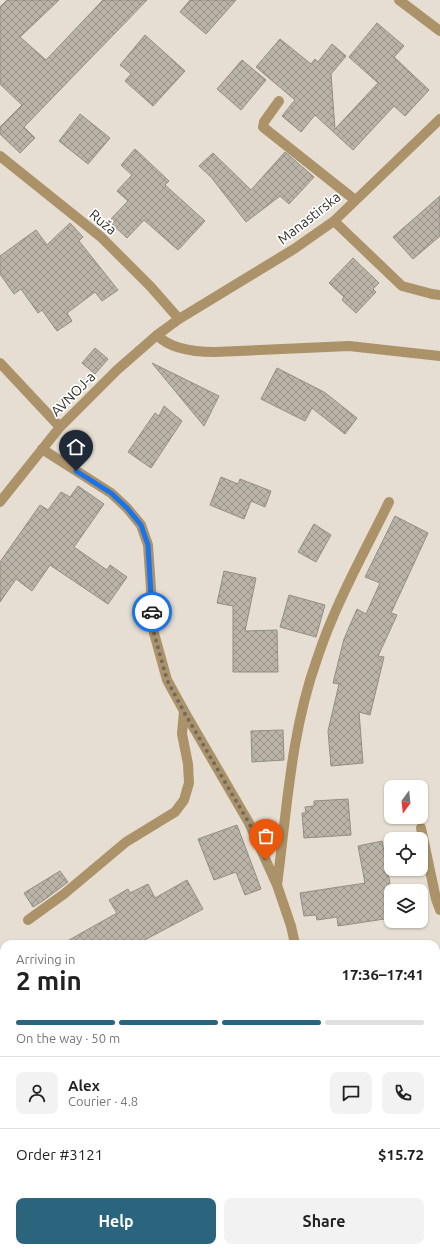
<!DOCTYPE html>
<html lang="en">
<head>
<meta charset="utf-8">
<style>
	body { margin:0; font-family:Ubuntu,sans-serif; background:#f2f2f2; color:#222; height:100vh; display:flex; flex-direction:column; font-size:15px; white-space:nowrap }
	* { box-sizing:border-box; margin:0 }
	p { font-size:13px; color:#767676 }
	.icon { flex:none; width:22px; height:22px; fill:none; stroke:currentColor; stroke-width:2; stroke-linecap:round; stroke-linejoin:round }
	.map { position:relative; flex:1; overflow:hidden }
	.drawer { position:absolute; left:0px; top:940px; width:440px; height:312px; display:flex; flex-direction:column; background:#fff; border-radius:12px 12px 0 0; box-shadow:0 1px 3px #0004 }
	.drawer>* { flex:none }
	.needle { width:26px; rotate:195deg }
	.buttons { position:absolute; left:384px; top:780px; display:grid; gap:8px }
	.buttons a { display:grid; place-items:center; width:44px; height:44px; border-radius:8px; background:#fff; box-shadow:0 1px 3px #0004; font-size:20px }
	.pin { position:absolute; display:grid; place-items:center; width:34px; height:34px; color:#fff; margin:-41px -17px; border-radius:50% 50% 50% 0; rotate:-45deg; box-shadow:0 0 4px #0007 }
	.pin .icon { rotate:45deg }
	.courier { position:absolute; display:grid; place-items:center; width:40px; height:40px; margin:-20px; border:3px solid #1a73e8; border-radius:50%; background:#fff; color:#222; box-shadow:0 1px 5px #0007 }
	.summary em { font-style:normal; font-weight:600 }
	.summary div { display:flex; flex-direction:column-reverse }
	.summary { display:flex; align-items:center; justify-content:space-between; height:68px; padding:0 16px }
	h1 { font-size:26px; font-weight:600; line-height:30px }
	.bar { display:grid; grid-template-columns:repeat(4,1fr); gap:6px 4px; align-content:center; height:48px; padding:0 16px }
	.bar i { height:5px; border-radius:3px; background:#e0e0e0 }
	.bar .selected { background:#2a647d }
	.bar p { grid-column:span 4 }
	.line { display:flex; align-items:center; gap:10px; padding:0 16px; border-top:1px solid #e0e0e0 }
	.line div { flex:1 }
	.round { display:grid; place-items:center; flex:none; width:42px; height:42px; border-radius:8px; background:#f2f2f2 }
	.primary-button { display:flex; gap:8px; margin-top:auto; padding:8px 16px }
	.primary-button a { flex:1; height:46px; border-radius:8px; background:#2a647d; color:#fff; font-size:16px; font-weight:600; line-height:46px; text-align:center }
	.primary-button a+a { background:#f2f2f2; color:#222 }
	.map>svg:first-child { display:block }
	.building { fill:url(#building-cross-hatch); stroke:#948d82 }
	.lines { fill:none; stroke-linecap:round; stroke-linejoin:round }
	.minor { stroke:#ab9268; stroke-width:10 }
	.done { stroke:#6f6a63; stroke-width:4; stroke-dasharray:0 7.2 }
	.route { stroke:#1a73e8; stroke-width:5 }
	.labels { text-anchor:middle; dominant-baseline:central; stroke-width:3.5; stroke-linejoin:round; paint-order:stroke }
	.street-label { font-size:14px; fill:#2f2c27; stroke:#fff }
</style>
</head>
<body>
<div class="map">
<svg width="440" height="1252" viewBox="0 0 440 1252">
	<defs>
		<pattern id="building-cross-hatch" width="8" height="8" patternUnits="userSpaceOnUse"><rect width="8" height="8" fill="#bab3a7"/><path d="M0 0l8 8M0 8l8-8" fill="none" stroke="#989288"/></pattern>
	</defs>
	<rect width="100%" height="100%" fill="#e6ded2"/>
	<!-- building -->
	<path class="building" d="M7,0H59L20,37L46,60L103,0H147L24,127L35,138L20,153L0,134V127L22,105L0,84V7Z
		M190,0H236L206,34L180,12Z
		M377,23L404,46L394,57L429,90L405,116L394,106L353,150L315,115L301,132L282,116L295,100L256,67L280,39L311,64L315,59L318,62L332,44L346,56L331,74L335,129L378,83L349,57Z
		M145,35L185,71L153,106L125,81L131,74L120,65Z
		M242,60L266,80L241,110L217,89Z
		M80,114L110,138L88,164L59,141Z
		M135,149L169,181L165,185L205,221L178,250L144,220L127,238L109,221L128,201L117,191L132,175L121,165Z
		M285,152L314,177L289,204L280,196L246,222L211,177L199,166L213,153L251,190Z
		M440,196V236L413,259L393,237Z
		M70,223L83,237L79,241L118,290L102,301L95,292L67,313L72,321L57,331L42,310L38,313L21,289L14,294L0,274V256L36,230L47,245Z
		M353,258L379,283L373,289L376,292L356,313L342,300L344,297L329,283Z
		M95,348L108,359L95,374L82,363Z
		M152,363L219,396L204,426Z
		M277,368L324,392L357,418L345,434L312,408L305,421L261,399Z
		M164,406L182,421L151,468L128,452L155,413L159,416Z
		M221,477L238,484L240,479L271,491L265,507L251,501L244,519L210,505Z
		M78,486L104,504L74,547L107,570L110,565L127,577L108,604L50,565L32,591L16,579L0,602V562L40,505L48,510L61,492L70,497Z
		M395,516L428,533L391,613L397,615L378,656L384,657L370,715L359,712L363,763L331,766L328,731L339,684L333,683L344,639L357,609L366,614L380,583L365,577Z
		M314,524L331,535L316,562L298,552Z
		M224,571L256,578L245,631L277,630L278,672H233V606L217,603Z
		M289,595L325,605L316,637L280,627Z
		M283,730L284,760L252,762L251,731Z
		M348,799L351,835L304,838L302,813H306L305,807L314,806V801Z
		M237,825L261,889L245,895L236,872L214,880L198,839Z
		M382,841L391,889V918L338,926L337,917L317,920L316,915L304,916L300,893L365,883L358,846Z
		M60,871L68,882L44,900L33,907L24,893Z
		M187,880L203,909L137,944H62L117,913L109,900L128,889L130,893L148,884L155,898Z"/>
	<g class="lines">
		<!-- minor -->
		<path class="minor" d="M399,0L440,31
			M279,101L264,122L263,127L355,200
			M0,156L101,237L151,287L179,319
			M334,221L402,286L432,294L440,295
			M157,335C171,350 196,352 215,352L349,346L440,356
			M0,363L60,427
			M42,449L111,493L127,508L141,525L148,545L154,633L167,680L184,711L249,823L277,885L291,926L295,944
			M0,502L60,427L117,370L157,335L179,319L294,249L334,221L440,119
			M421,828L436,899L440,910
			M277,885C287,809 291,731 317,659C335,604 364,553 389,502
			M28,920L64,894L126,842L175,812L184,800L189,783L188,764L182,734L184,711
			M192,1248L197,1252
			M434,1248L436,1252"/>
	</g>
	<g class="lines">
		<!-- done -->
		<path class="done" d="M152,612L154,633L167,680L184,712L249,823L266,860"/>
		<!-- route -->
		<path class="route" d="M76,471L111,493L127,508L141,525L148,545L152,612"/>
	</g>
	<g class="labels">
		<!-- street labels -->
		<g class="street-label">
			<text transform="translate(309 218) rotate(-38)">Manastirska</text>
			<text transform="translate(103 222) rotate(40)">Ruža</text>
			<text transform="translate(73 394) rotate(-45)">AVNOJ-a</text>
		</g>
	</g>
</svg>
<div class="buttons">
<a><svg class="needle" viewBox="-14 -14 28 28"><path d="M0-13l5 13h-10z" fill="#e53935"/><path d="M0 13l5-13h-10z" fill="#767676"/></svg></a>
<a><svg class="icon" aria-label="locate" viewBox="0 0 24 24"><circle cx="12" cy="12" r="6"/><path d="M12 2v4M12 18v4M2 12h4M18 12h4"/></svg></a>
<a><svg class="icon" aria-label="layers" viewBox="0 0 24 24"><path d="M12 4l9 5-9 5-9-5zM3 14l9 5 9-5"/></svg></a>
</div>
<div class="pin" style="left:266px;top:860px;background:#ea580c"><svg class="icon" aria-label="bag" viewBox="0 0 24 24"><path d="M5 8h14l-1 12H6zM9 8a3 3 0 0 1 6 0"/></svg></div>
<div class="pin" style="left:76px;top:471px;background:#1f2937"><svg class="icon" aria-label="home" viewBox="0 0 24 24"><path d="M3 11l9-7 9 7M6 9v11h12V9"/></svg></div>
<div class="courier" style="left:152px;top:612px"><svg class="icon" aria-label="car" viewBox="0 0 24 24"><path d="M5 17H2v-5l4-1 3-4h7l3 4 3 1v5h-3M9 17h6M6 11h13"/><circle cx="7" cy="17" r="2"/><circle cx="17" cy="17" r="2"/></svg></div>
<section class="drawer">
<div class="summary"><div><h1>2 min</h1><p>Arriving in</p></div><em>17:36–17:41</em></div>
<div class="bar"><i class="selected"></i><i class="selected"></i><i class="selected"></i><i></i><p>On the way · 50 m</p></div>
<div class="line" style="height:72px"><a class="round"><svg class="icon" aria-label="person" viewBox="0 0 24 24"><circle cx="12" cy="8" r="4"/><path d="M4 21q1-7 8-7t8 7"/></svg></a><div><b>Alex</b><p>Courier · 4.8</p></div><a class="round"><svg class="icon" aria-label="chat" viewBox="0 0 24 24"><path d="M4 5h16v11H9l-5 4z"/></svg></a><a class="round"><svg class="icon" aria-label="phone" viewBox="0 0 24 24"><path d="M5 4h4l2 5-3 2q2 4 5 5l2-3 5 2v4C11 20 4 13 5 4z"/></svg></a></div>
<div class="line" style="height:52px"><div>Order #3121</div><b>$15.72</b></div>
<div class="primary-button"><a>Help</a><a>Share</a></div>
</section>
</div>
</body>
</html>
